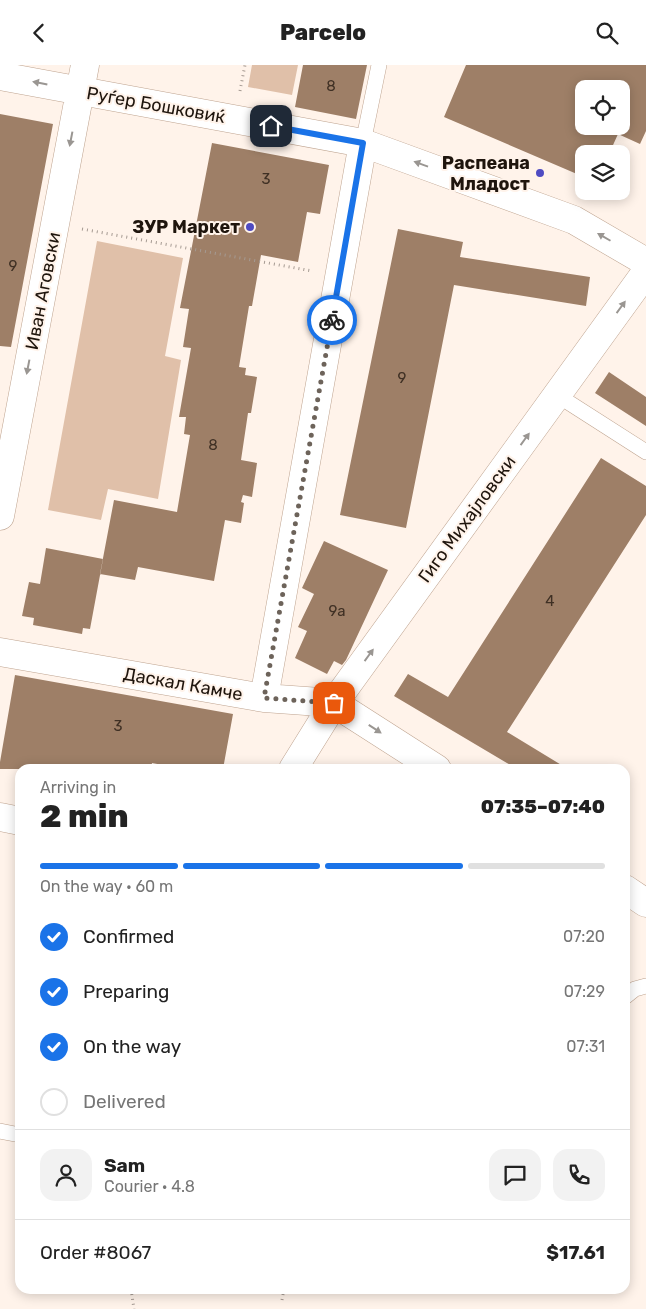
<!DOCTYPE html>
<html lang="en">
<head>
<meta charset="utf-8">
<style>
	body { margin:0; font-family:Rubik,sans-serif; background:#f2f2f2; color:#222; height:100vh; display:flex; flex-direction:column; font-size:19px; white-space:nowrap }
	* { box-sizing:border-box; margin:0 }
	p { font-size:16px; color:#767676 }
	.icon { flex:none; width:28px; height:28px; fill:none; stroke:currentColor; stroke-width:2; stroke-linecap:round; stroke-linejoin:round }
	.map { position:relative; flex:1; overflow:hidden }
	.side { position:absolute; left:15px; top:699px; width:615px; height:530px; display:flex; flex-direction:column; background:#fff; border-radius:15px; box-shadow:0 2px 12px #0003 }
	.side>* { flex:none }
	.tools { position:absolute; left:575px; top:15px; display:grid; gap:10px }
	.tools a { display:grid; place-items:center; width:55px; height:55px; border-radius:10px; background:#fff; box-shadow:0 2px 12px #0003; font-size:25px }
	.pin { position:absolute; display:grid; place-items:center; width:42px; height:42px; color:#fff; margin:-21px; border-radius:10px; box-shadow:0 2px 8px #0006 }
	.courier { position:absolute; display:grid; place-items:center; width:50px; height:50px; margin:-25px; border:4px solid #1a73e8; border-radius:50%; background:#fff; color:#222; box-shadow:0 1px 6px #0007 }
	.summary em { font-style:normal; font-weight:800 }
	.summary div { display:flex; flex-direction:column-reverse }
	.summary { display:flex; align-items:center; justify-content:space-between; height:85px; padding:0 25px }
	h1 { font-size:32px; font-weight:800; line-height:38px }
	.bar { display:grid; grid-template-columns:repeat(4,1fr); gap:8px 5px; align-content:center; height:60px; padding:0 25px }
	.bar i { height:6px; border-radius:4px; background:#e0e0e0 }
	.bar .selected { background:#1a73e8 }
	.bar p { grid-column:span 4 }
	.line { display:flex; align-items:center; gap:12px; padding:0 25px; border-top:1px solid #e0e0e0 }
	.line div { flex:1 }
	.round { display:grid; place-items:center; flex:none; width:52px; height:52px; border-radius:15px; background:#f2f2f2 }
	ol { padding:0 25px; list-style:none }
	li { display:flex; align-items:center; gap:15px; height:55px }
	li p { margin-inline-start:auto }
	li .icon { padding:5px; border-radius:50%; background:#1a73e8; color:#fff; stroke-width:4 }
	li:last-child { color:#767676 }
	li i { width:28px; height:28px; border:2px solid #e0e0e0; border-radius:50% }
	header { display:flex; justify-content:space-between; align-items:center; height:65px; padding:0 25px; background:#fff; font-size:22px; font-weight:800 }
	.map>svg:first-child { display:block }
	.green { fill:#e0c0a9 }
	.building { fill:#9e7f67; fill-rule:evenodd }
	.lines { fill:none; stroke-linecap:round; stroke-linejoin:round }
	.lane-casing { stroke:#bea38f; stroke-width:16 }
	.street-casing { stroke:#bea38f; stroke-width:29 }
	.path { stroke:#a59a92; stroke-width:3; stroke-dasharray:1 4; stroke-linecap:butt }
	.lane { stroke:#fff; stroke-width:15 }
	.street { stroke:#fff; stroke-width:28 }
	.oneway { fill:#9a9692 }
	.done { stroke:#6d635a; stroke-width:5; stroke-dasharray:0 9 }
	.route { stroke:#1a73e8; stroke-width:6 }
	.poi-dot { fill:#4f4bc2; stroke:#fff3ea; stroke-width:2 }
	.labels { text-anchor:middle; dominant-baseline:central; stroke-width:4; stroke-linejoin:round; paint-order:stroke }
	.number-label { font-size:15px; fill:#3f3024 }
	.street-label { font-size:18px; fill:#1f150d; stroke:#fff3ea }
	.poi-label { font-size:18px; font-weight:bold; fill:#1f150d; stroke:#fff3ea; text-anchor:end }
</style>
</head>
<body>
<header><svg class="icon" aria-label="back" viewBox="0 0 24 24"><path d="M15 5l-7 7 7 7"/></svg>Parcelo<svg class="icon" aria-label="search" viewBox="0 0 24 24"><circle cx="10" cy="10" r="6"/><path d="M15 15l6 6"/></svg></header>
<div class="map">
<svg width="646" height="1244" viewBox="0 0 646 1244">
	<rect width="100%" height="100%" fill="#fff3ea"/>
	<!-- green -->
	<path class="green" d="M252,0H298L292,30L248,22Z
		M97,176L183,193L165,291L181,295L158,434L108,424L101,455L48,445Z"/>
	<!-- building -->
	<path class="building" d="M303,0H367L356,54L295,42Z
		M466,0H646V66L640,79L618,69L609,89H584V112L444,52ZM584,24H621V61H584Z
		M0,49L53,59L11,282L0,281Z
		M212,78L329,100L320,149L307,147L298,197L261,190L252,241H249L239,302L246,303L245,310L257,312L251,348H248L241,395L257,398L252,432L243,430L241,437L244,438L241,458L225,455L214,516L138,502L135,515L100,509L114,435L177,447L190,370L184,369L186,352H179L191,283L183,282L189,244L180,243Z
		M398,164L463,177L460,192L590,212L586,241L454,220L406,463L340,450Z
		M609,307L646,332V361L595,328Z
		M601,393L646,421V450L507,667L568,704H517L394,631L408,609L448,632Z
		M324,476L388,505L346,595L342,600L334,596L327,609L295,593L307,566L298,562L314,529L302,523Z
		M46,483L103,494L90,564L83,563L82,569L33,560L34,553L22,551L29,517L40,519Z
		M15,610L233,649L223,704H184L152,698L151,704H0V697Z"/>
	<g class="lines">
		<!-- lane casing -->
		<g class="lane-casing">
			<path id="lane" d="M363,78L379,0
				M557,330L646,387
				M625,932L635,924L646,921
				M0,1066L20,1070"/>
		</g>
		<!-- street casing -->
		<g class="street-casing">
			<path id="street" d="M0,11L363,78L574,155L646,197
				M0,451L85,0
				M0,587L264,633L334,638L437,704
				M264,633L363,78
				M293,704L334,638L646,207
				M0,752L20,756
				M625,824L646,838"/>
		</g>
		<!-- path -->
		<path class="path" d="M240,26L245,0
			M82,164L312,206
			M131,1224L134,1244
			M282,1235L284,1224"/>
		<!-- lane -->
		<use href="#lane" class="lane"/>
		<!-- street -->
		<use href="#street" class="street"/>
	</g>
	<!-- one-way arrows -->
	<defs><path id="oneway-solid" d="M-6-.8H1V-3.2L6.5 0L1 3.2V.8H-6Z" transform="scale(1.25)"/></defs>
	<g class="oneway">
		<use href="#oneway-solid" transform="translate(40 18) rotate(-169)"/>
		<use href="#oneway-solid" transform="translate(71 74) rotate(101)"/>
		<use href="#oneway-solid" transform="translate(421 99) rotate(-160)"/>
		<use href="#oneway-solid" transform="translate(604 172) rotate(-150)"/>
		<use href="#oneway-solid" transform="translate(621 242) rotate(-54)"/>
		<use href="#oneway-solid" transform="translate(28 302) rotate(101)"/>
		<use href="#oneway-solid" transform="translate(525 374) rotate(-54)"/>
		<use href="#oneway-solid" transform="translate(369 590) rotate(-54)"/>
		<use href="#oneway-solid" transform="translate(375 664) rotate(33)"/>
	</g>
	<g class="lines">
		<!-- done -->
		<path class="done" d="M332,255L264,633L334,638"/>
		<!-- route -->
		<path class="route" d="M271,61L363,78L332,255"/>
	</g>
	<!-- markers -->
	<g class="poi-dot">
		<circle cx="540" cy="108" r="5"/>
		<circle cx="250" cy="162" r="5"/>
	</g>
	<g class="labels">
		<!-- number labels -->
		<g class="number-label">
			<text x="331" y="21">8</text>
			<text x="266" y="114">3</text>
			<text x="13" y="201">9</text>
			<text x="402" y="313">9</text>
			<text x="213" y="380">8</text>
			<text x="550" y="536">4</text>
			<text x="337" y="546">9a</text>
			<text x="118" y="661">3</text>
		</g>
		<!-- street labels -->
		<g class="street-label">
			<text transform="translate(156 40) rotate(10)">Руѓер Бошковиќ</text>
			<text transform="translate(43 226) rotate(-79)">Иван Аговски</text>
			<text transform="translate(467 454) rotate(-54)">Гиго Михајловски</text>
			<text transform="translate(183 619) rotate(10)">Даскал Камче</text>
		</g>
		<!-- poi labels -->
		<g class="poi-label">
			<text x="530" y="98">Распеана<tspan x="530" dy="21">Младост</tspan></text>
			<text x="240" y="162">ЗУР Маркет</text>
		</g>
	</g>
</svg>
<div class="tools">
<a><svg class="icon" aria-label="locate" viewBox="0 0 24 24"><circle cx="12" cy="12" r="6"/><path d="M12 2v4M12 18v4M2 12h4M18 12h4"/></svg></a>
<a><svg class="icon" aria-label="layers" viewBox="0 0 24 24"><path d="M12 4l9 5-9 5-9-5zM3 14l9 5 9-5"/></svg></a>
</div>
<div class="pin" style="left:334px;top:638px;background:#ea580c"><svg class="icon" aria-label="bag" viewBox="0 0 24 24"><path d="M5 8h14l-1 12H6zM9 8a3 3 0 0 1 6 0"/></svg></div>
<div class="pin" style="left:271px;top:61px;background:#1f2937"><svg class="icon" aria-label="home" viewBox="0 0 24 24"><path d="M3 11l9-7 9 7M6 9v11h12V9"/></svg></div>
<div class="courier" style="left:332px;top:255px"><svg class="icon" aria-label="bike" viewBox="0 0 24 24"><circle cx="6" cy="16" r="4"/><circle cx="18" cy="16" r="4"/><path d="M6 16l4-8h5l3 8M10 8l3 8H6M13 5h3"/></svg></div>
<section class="side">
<div class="summary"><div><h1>2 min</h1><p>Arriving in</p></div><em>07:35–07:40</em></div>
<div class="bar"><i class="selected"></i><i class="selected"></i><i class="selected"></i><i></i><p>On the way · 60 m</p></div>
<ol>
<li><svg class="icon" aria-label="check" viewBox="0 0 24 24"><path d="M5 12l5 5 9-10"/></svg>Confirmed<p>07:20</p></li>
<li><svg class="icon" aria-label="check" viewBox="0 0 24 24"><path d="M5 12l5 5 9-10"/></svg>Preparing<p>07:29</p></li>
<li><svg class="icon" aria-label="check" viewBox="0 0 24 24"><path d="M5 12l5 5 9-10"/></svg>On the way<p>07:31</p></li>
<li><i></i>Delivered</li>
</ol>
<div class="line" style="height:90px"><a class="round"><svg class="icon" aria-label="person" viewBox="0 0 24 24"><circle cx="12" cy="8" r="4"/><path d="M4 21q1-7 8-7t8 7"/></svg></a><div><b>Sam</b><p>Courier · 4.8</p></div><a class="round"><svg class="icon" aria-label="chat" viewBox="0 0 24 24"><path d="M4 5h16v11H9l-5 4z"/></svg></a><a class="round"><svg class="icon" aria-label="phone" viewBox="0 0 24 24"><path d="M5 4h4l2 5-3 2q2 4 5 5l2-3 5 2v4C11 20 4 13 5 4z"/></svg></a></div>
<div class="line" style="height:65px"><div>Order #8067</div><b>$17.61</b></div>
</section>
</div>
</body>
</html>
